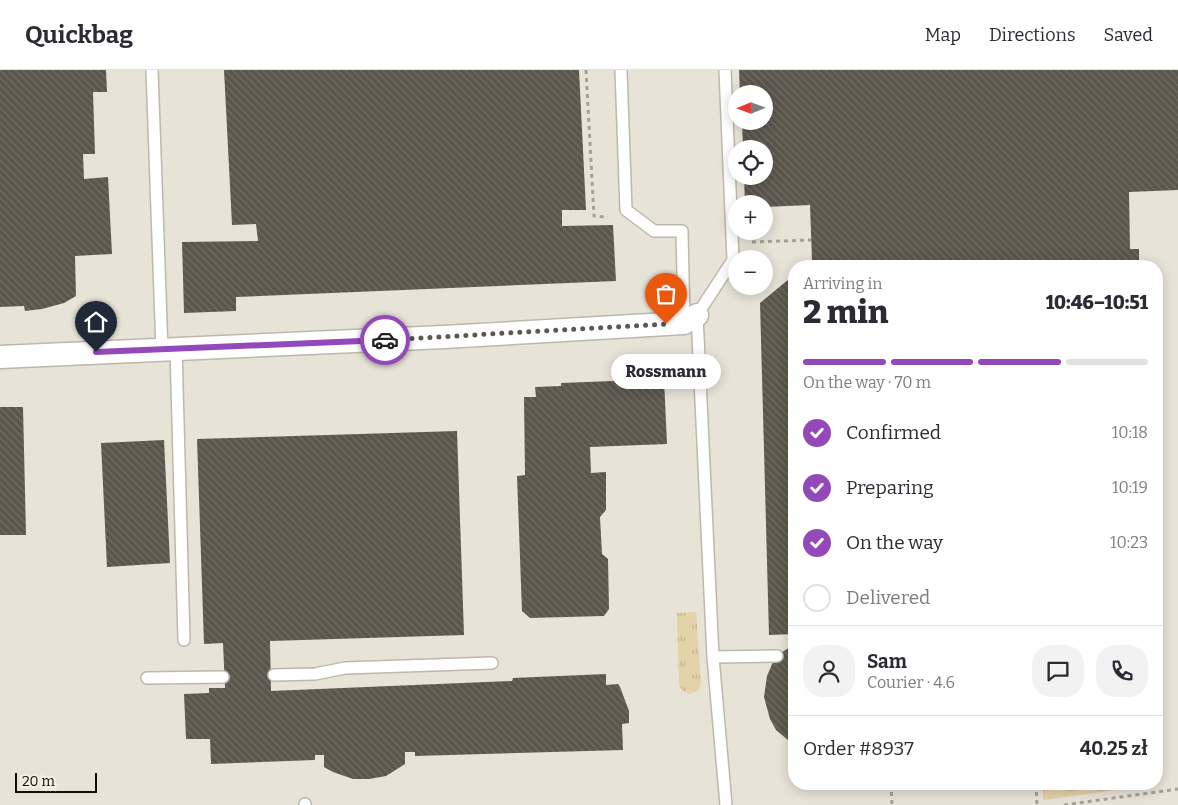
<!DOCTYPE html>
<html lang="en">
<head>
<meta charset="utf-8">
<style>
	body { margin:0; font-family:Bitter,serif; background:#f2f2f3; color:#2b2b33; height:100vh; display:flex; flex-direction:column; font-size:19px; white-space:nowrap }
	* { box-sizing:border-box; margin:0 }
	p { font-size:16px; color:#7c7c81 }
	.icon { flex:none; width:28px; height:28px; fill:none; stroke:currentColor; stroke-width:2; stroke-linecap:round; stroke-linejoin:round }
	.map { position:relative; flex:1; overflow:hidden }
	.sheet { position:absolute; left:788px; top:190px; width:375px; height:530px; display:flex; flex-direction:column; background:#fff; border-radius:20px; box-shadow:0 2px 12px #0003 }
	.sheet>* { flex:none }
	.needle { width:32px; rotate:269deg }
	.fabs { position:absolute; left:728px; top:15px; display:grid; gap:10px }
	.fabs a { display:grid; place-items:center; width:45px; height:45px; border-radius:50%; background:#fff; box-shadow:0 2px 12px #0003; font-size:25px }
	.scale { position:absolute; left:15px; bottom:12px; width:82px; box-sizing:border-box; padding-left:5px; border:2px solid #110f0b; border-top:0; font-size:14px; line-height:18px; white-space:nowrap; color:#110f0b; -webkit-text-stroke:4px #f6f0e4; paint-order:stroke }
	.pin { position:absolute; display:grid; place-items:center; width:42px; height:42px; color:#fff; margin:-51px -21px; border-radius:50% 50% 50% 0; rotate:-45deg; box-shadow:0 0 5px #0007 }
	.pin .icon { rotate:45deg }
	.courier { position:absolute; display:grid; place-items:center; width:50px; height:50px; margin:-25px; border:4px solid #9449ba; border-radius:50%; background:#fff; color:#222; box-shadow:0 1px 6px #0007 }
	.bubble { position:absolute; height:35px; border-radius:18px; background:#fff; box-shadow:0 2px 12px #0003; font-size:16px; font-weight:800; line-height:35px; text-align:center }
	.head em { font-style:normal; font-weight:800 }
	.head div { display:flex; flex-direction:column-reverse }
	.head { display:flex; align-items:center; justify-content:space-between; height:85px; padding:0 15px }
	h1 { font-size:32px; font-weight:800; line-height:38px }
	.bar { display:grid; grid-template-columns:repeat(4,1fr); gap:8px 5px; align-content:center; height:60px; padding:0 15px }
	.bar i { height:6px; border-radius:4px; background:#e1e1e2 }
	.bar .current { background:#9449ba }
	.bar p { grid-column:span 4 }
	.line { display:flex; align-items:center; gap:12px; padding:0 15px; border-top:1px solid #e1e1e2 }
	.line div { flex:1 }
	.round { display:grid; place-items:center; flex:none; width:52px; height:52px; border-radius:20px; background:#f2f2f3 }
	ol { padding:0 15px; list-style:none }
	li { display:flex; align-items:center; gap:15px; height:55px }
	li p { margin-inline-start:auto }
	li .icon { padding:5px; border-radius:50%; background:#9449ba; color:#fff; stroke-width:4 }
	li:last-child { color:#7c7c81 }
	li i { width:28px; height:28px; border:2px solid #e1e1e2; border-radius:50% }
	header { display:flex; align-items:center; gap:30px; box-sizing:border-box; height:70px; padding:0 25px; background:#fff; border-bottom:1px solid #e1e1e2 }
	header strong { font-size:24px }
	nav { display:flex; gap:28px; margin-inline-start:auto; font-size:18px }
	.map>svg:first-child { display:block }
	.grass { fill:url(#grass-tufts) }
	.building { fill:url(#building-back-hatch) }
	.lines { fill:none; stroke-linecap:round; stroke-linejoin:round }
	.lane-casing { stroke:#bdb8ac; stroke-width:14 }
	.street-casing { stroke:#bdb8ac; stroke-width:25 }
	.path { stroke:#a5a197; stroke-width:3; stroke-dasharray:4 4; stroke-linecap:butt }
	.lane { stroke:#fff; stroke-width:11 }
	.street { stroke:#fff; stroke-width:22 }
	.done { stroke:#5c5952; stroke-width:5; stroke-dasharray:0 9 }
	.route { stroke:#9449ba; stroke-width:6 }
</style>
</head>
<body>
<header>
<strong>Quickbag</strong>
<nav><a>Map</a><a>Directions</a><a>Saved</a></nav>
</header>
<div class="map">
<svg width="1178" height="735" viewBox="0 0 1178 735">
	<defs>
		<pattern id="grass-tufts" width="24" height="20" patternUnits="userSpaceOnUse" patternTransform="scale(1.25)"><rect width="24" height="20" fill="#e4d2a8"/><path d="M3 7l-1-3M5 7V3M7 7l1-3M15 17l-1-3M17 17v-4M19 17l1-3" fill="none" stroke="#c3b38f"/></pattern>
		<pattern id="building-back-hatch" width="6" height="6" patternUnits="userSpaceOnUse" patternTransform="scale(1.25)"><rect width="6" height="6" fill="#5a564b"/><path d="M-1 5l2 2M0 0l6 6M5-1l2 2" fill="none" stroke="#726e66"/></pattern>
	</defs>
	<rect width="100%" height="100%" fill="#e8e3d7"/>
	<!-- grass -->
	<path class="grass" d="M696,542L701,614L698,621L689,624L682,620L679,615L677,543Z
		M1043,714H1146L1147,716L1043,730Z"/>
	<!-- building -->
	<path class="building" d="M0,0H106L107,22H93L95,84H83L84,109L108,107L112,184L75,186L76,226L64,233L42,239L25,241L24,236L0,237Z
		M224,0H579L586,140H562V156L613,155L616,211L236,227V241L184,243L182,172L258,171L256,154L232,155Z
		M739,0H1178V120L1129,122L1130,179H1139V196H804L812,190L810,135L764,137V134H745L744,106H764V79H743L742,51H764V24H740Z
		M794,205V564L769,565L760,233Z
		M664,309L667,374L590,377L591,403L606,402V440L600,447L602,484L608,489L609,539L604,546L530,548L522,541L517,406L525,405L524,327H536L535,317L561,316V313Z
		M0,337H23L26,465H0Z
		M457,361L464,565L270,571L271,621L512,611L513,608L606,604V615L618,614L620,617L629,641V653L622,654L623,680L415,686V682H405V694L386,706L369,709H353L333,702L324,697V685H315V690L211,694L210,669H186L184,624L209,623V618H225L223,573L204,574L197,369Z
		M164,370L170,493L107,497L101,373Z
		M794,575V675L776,660L770,649L764,627L767,606L773,592L782,582Z"/>
	<g class="lines">
		<!-- lane casing -->
		<g class="lane-casing">
			<path id="lane" d="M152,0L162,280
				M621,0L626,140L654,161H682L684,253
				M725,0L733,190L697,245L713,587L726,735
				M176,279L184,570
				M713,587L777,586
				M274,605L315,604L345,598L492,593
				M147,608L223,607
				M305,734V735"/>
		</g>
		<!-- street casing -->
		<g class="street-casing">
			<path id="street" d="M0,287L444,267L684,253L697,245"/>
		</g>
		<!-- path -->
		<path class="path" d="M586,0L594,146L608,147
			M752,172L811,170
			M891,714L892,735
			M1036,714L1037,735
			M1064,735L1178,719"/>
		<!-- lane -->
		<use href="#lane" class="lane"/>
		<!-- street -->
		<use href="#street" class="street"/>
	</g>
	<g class="lines">
		<!-- done -->
		<path class="done" d="M385,270L666,254"/>
		<!-- route -->
		<path class="route" d="M96,282L385,270"/>
	</g>
</svg>
<div class="fabs">
<a><svg class="needle" viewBox="-14 -14 28 28"><path d="M0-13l5 13h-10z" fill="#e53935"/><path d="M0 13l5-13h-10z" fill="#7c7c81"/></svg></a>
<a><svg class="icon" aria-label="locate" viewBox="0 0 24 24"><circle cx="12" cy="12" r="6"/><path d="M12 2v4M12 18v4M2 12h4M18 12h4"/></svg></a>
<a>+</a>
<a>−</a>
</div>
<div class="scale">20 m</div>
<div class="pin" style="left:666px;top:254px;background:#ea580c"><svg class="icon" aria-label="bag" viewBox="0 0 24 24"><path d="M5 8h14l-1 12H6zM9 8a3 3 0 0 1 6 0"/></svg></div>
<div class="pin" style="left:96px;top:282px;background:#1f2937"><svg class="icon" aria-label="home" viewBox="0 0 24 24"><path d="M3 11l9-7 9 7M6 9v11h12V9"/></svg></div>
<div class="courier" style="left:385px;top:270px"><svg class="icon" aria-label="car" viewBox="0 0 24 24"><path d="M5 17H2v-5l4-1 3-4h7l3 4 3 1v5h-3M9 17h6M6 11h13"/><circle cx="7" cy="17" r="2"/><circle cx="17" cy="17" r="2"/></svg></div>
<div class="bubble" style="left:611px;top:284px;width:110px">Rossmann</div>
<section class="sheet">
<div class="head"><div><h1>2 min</h1><p>Arriving in</p></div><em>10:46–10:51</em></div>
<div class="bar"><i class="current"></i><i class="current"></i><i class="current"></i><i></i><p>On the way · 70 m</p></div>
<ol>
<li><svg class="icon" aria-label="check" viewBox="0 0 24 24"><path d="M5 12l5 5 9-10"/></svg>Confirmed<p>10:18</p></li>
<li><svg class="icon" aria-label="check" viewBox="0 0 24 24"><path d="M5 12l5 5 9-10"/></svg>Preparing<p>10:19</p></li>
<li><svg class="icon" aria-label="check" viewBox="0 0 24 24"><path d="M5 12l5 5 9-10"/></svg>On the way<p>10:23</p></li>
<li><i></i>Delivered</li>
</ol>
<div class="line" style="height:90px"><a class="round"><svg class="icon" aria-label="person" viewBox="0 0 24 24"><circle cx="12" cy="8" r="4"/><path d="M4 21q1-7 8-7t8 7"/></svg></a><div><b>Sam</b><p>Courier · 4.6</p></div><a class="round"><svg class="icon" aria-label="chat" viewBox="0 0 24 24"><path d="M4 5h16v11H9l-5 4z"/></svg></a><a class="round"><svg class="icon" aria-label="phone" viewBox="0 0 24 24"><path d="M5 4h4l2 5-3 2q2 4 5 5l2-3 5 2v4C11 20 4 13 5 4z"/></svg></a></div>
<div class="line" style="height:65px"><div>Order #8937</div><b>40.25 zł</b></div>
</section>
</div>
</body>
</html>
